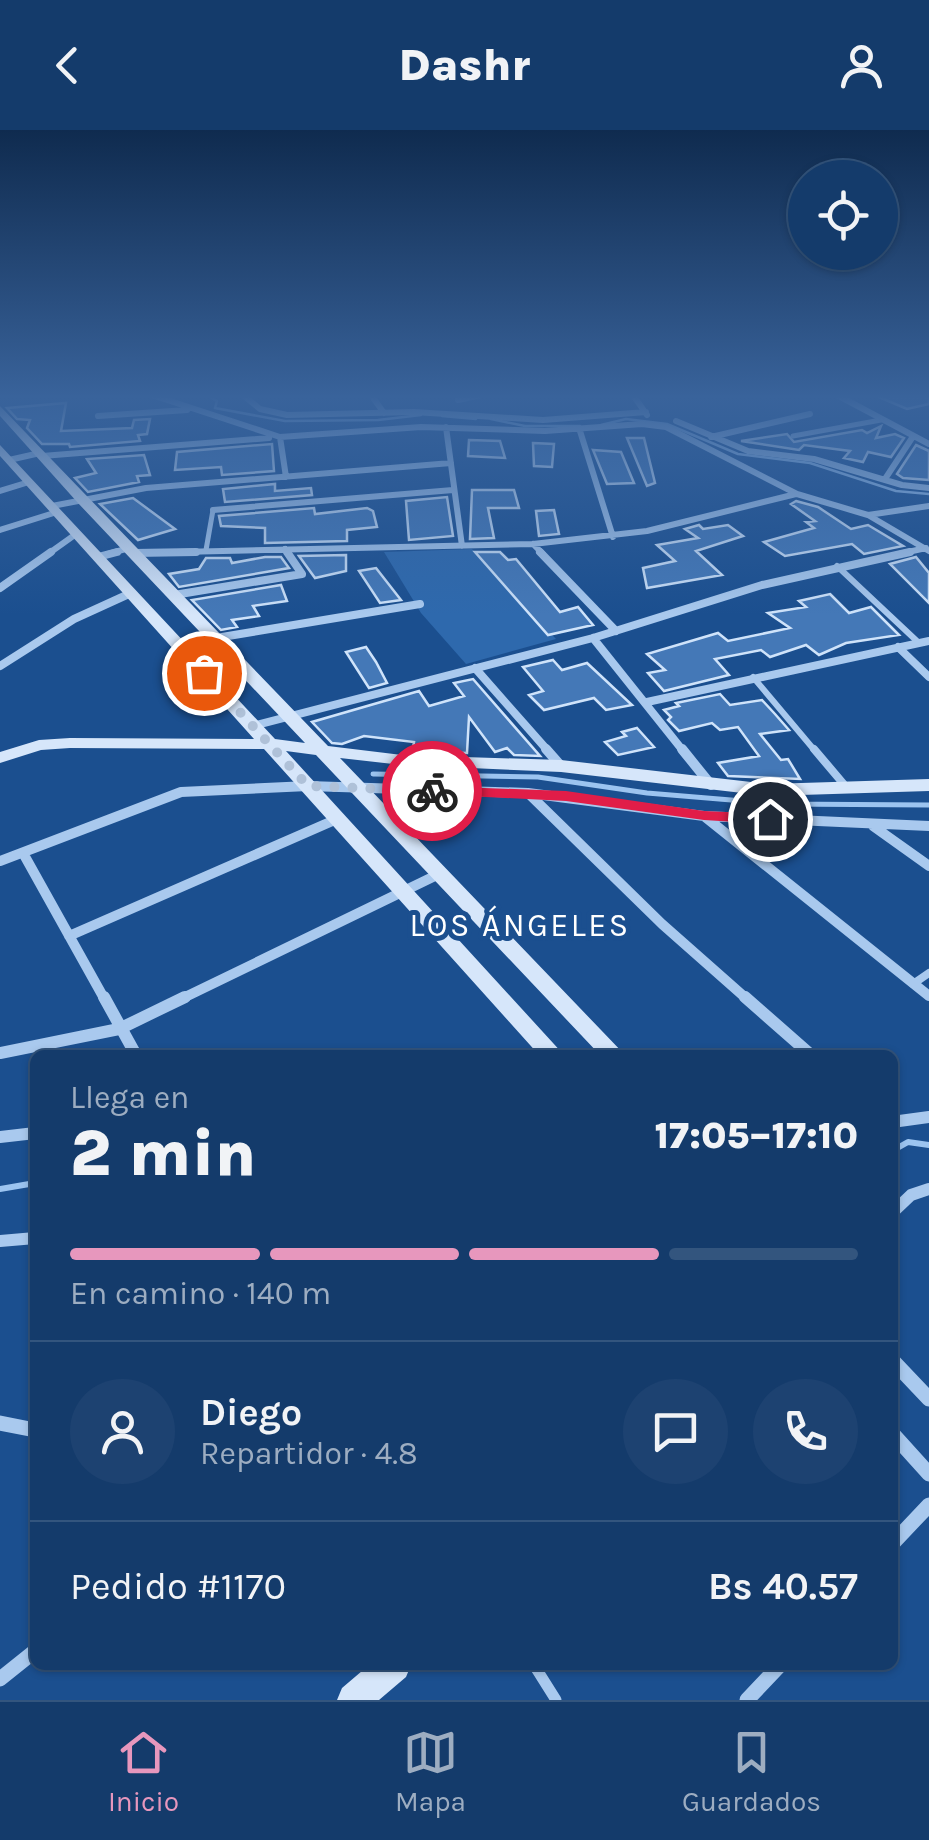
<!DOCTYPE html>
<html lang="es">
<head>
<meta charset="utf-8">
<style>
	body { margin:0; font-family:Karla,sans-serif; background:#1d4271; color:#f1f3f6; height:100vh; display:flex; flex-direction:column; font-size:38px; white-space:nowrap }
	* { box-sizing:border-box; margin:0 }
	p { font-size:32px; color:#9dadc1 }
	.icon { flex:none; width:55px; height:55px; fill:none; stroke:currentColor; stroke-width:2; stroke-linecap:round; stroke-linejoin:round }
	.map { position:relative; flex:1; overflow:hidden }
	.drawer { position:absolute; left:30px; top:920px; width:868px; height:620px; display:flex; flex-direction:column; background:#143b6b; border-radius:15px; box-shadow:0 2px 8px #0004,0 0 0 2px #33557e }
	.drawer>* { flex:none }
	.controls { position:absolute; left:788px; top:30px; display:grid; gap:20px }
	.controls a { display:grid; place-items:center; width:110px; height:110px; border-radius:50%; background:#143b6b; box-shadow:0 2px 8px #0004,0 0 0 2px #33557e; font-size:50px }
	.pin { position:absolute; display:grid; place-items:center; width:85px; height:85px; color:#fff; margin:-42px; border:5px solid #fff; border-radius:50%; box-shadow:0 2px 10px #0007 }
	.courier { position:absolute; display:grid; place-items:center; width:100px; height:100px; margin:-50px; border:8px solid #e11d48; border-radius:50%; background:#fff; color:#222; box-shadow:0 2px 12px #0007 }
	.summary em { font-style:normal; font-weight:800 }
	.summary div { display:flex; flex-direction:column-reverse }
	.summary { display:flex; align-items:center; justify-content:space-between; height:170px; padding:0 40px }
	h1 { font-size:65px; font-weight:800; line-height:75px }
	.bar { display:grid; grid-template-columns:repeat(4,1fr); gap:15px 10px; align-content:center; height:120px; padding:0 40px }
	.bar i { height:12px; border-radius:8px; background:#33557e }
	.bar .selected { background:#e797bd }
	.bar p { grid-column:span 4 }
	.line { display:flex; align-items:center; gap:25px; padding:0 40px; border-top:2px solid #33557e }
	.line div { flex:1 }
	.round { display:grid; place-items:center; flex:none; width:105px; height:105px; border-radius:52px; background:#1d4271 }
	header { display:flex; justify-content:space-between; align-items:center; height:130px; padding:0 40px; background:#143b6b; font-size:45px; font-weight:800 }
	.tab-bar { display:flex; justify-content:space-around; align-items:center; height:140px; border-top:2px solid #33557e; background:#143b6b; font-size:28px; color:#9dadc1 }
	.tab-bar a { display:grid; justify-items:center; gap:5px }
	.tab-bar .selected { color:#e797bd }
	.map>svg:first-child { display:block }
	.green { fill:#2e69ad }
	.lines { fill:none; stroke-linecap:round; stroke-linejoin:round }
	.stream-far2 { stroke:#9cc4f0; stroke-width:2.5 }
	.stream-far1 { stroke:#9cc4f0; stroke-width:5 }
	.stream { stroke:#9cc4f0; stroke-width:6 }
	.building { fill:#4478b7; stroke:#cfe3fa; stroke-width:2.5 }
	.lane-far3 { stroke:#a9c9ee; stroke-width:5 }
	.lane-far2 { stroke:#a9c9ee; stroke-width:6 }
	.lane-far1 { stroke:#a9c9ee; stroke-width:8 }
	.lane { stroke:#a9c9ee; stroke-width:11 }
	.street-far4 { stroke:#a9c9ee; stroke-width:6 }
	.street-far3 { stroke:#a9c9ee; stroke-width:8 }
	.street-far2 { stroke:#a9c9ee; stroke-width:10 }
	.street-far1 { stroke:#a9c9ee; stroke-width:12 }
	.street { stroke:#a9c9ee; stroke-width:15 }
	.secondary { fill:#d6e6fa; fill-rule:evenodd }
	.route { fill:#e11d48 }
	.done { stroke:#afc1d8; stroke-width:10; stroke-dasharray:0 18 }
	.labels { text-anchor:middle; dominant-baseline:central; stroke-width:10; stroke-linejoin:round; paint-order:stroke }
	.neighbourhood-label { font-size:32px; letter-spacing:2.5px; fill:#fff; stroke:#1b4f8f }
</style>
</head>
<body>
<header><svg class="icon" aria-label="back" viewBox="0 0 24 24"><path d="M15 5l-7 7 7 7"/></svg>Dashr<svg class="icon" aria-label="person" viewBox="0 0 24 24"><circle cx="12" cy="8" r="4"/><path d="M4 21q1-7 8-7t8 7"/></svg></header>
<div class="map">
<svg width="929" height="1570" viewBox="0 0 929 1570">
	<rect width="100%" height="100%" fill="#1b4f8f"/>
	<!-- green -->
	<path class="green" d="M472,419L556,509L466,534L421,483L384,422Z"/>
	<g class="lines">
		<!-- stream-far2 -->
		<path class="stream-far2" d="M206,265L217,271L215,278L285,291L378,290L421,285
			M442,286L476,289
			M491,289L525,296H580
			M601,295L626,289L667,294L738,324L810,333L896,361L929,364"/>
		<!-- stream-far1 -->
		<path class="stream-far1" d="M373,644L538,647L647,663L780,674L929,675"/>
		<!-- stream -->
		<path class="stream" d="M892,1021L908,1012L929,1015
			M0,1059L35,1053"/>
	</g>
	<!-- building -->
	<path class="building" d="M874,265H929V274L907,279Z
		M66,273L61,301L132,298L134,290L150,289L147,304L138,305L140,311L70,317L69,314H42L27,298L30,290L17,289L7,278Z
		M881,296L876,308L895,304L904,308L891,327L868,322L863,332L844,328L850,321L804,315L799,320L741,311L787,304L794,312L862,300L867,303Z
		M627,308H644L655,353L647,356Z
		M469,310L500,311L505,328L468,326Z
		M533,313L554,314L552,337L534,336Z
		M272,314L274,341L222,345L221,337L175,340L177,322Z
		M916,315L929,321V350L903,348L897,344Z
		M593,320L621,322L634,353L607,354Z
		M144,325L150,345L137,346L139,352L88,362L75,348L96,343L87,329Z
		M275,354V361L311,358L312,365L225,372L223,359Z
		M472,360H514L519,378H488L494,408L470,409Z
		M447,367L453,406L409,410L406,371Z
		M133,368L175,399L138,410L100,374Z
		M796,371L818,377L851,399L868,395L903,416L864,424L852,414L785,426L764,412L814,398L806,392L815,391L791,374Z
		M314,378L315,384L367,378L373,381L377,397L347,400V411L265,413V398L221,396L219,386Z
		M554,380L559,404L539,406L536,381Z
		M699,395L703,399L728,395L743,406L696,421L722,445L647,458L643,438L675,431L657,415L698,408L685,399Z
		M475,422H500L508,430L516,429L560,482L578,477L593,495L548,505Z
		M346,425V441L315,448L299,426Z
		M265,427H281L289,438L179,457L169,444L199,439L206,428H230L232,433Z
		M916,427L929,443V473L890,434Z
		M376,438L401,470L380,473L359,441Z
		M281,455L287,471L253,476L259,486L232,490L237,497L221,500L192,470Z
		M830,464L849,483L871,477L899,505L846,513L819,525L806,515L770,527L761,520L715,529L729,545L664,561L648,543L665,540L647,524L718,503L728,511L790,498L768,483L806,477L799,471Z
		M366,517L376,532L387,553L369,558L346,522Z
		M553,530L562,540L587,533L632,575L606,580L594,568L544,580L529,565L543,561L523,537Z
		M473,549L540,626L514,625L507,618L495,622L469,587L467,623L435,622L413,618L414,612L364,606L342,614L332,613L312,592L419,561L429,576L464,566L454,553Z
		M720,564L730,575L762,570L775,584L789,600L760,604L781,630L788,629L800,649L728,646L718,633L759,626L738,597L720,600L712,593L679,601L668,590L671,587L664,580L679,576L676,573Z
		M637,598L654,617L618,625L605,612L626,606L622,602Z"/>
	<g class="lines">
		<!-- lane-far3 -->
		<path class="lane-far3" d="M793,306L881,290
			M206,420L213,380"/>
		<!-- lane-far2 -->
		<path class="lane-far2" d="M837,436L919,513
			M753,547L816,622"/>
		<!-- lane-far1 -->
		<path class="lane-far1" d="M814,619L847,658
			M913,854L929,843"/>
		<!-- lane -->
		<path class="lane" d="M534,1535L556,1570"/>
		<!-- street-far4 -->
		<path class="street-far4" d="M152,265L280,307L421,297L545,301L642,294L666,297L797,364L868,385L929,421
			M243,265L260,279L287,285L414,282L543,290L646,282
			M371,265L384,283
			M633,265L647,285
			M837,265L929,314
			M458,270L481,265
			M98,286L187,280
			M676,291L748,321L814,329L902,355L929,358
			M446,297L462,416
			M580,301L613,407
			M280,307L286,347
			M711,307L810,284
			M42,326L269,308
			M9,330L40,323
			M885,349L912,308
			M0,361L29,352
			M52,376L146,358L451,333
			M213,380L453,360
			M868,385L929,376
			M0,400L57,382
			M533,414L543,424
			M285,419L288,424
			M134,423L533,414L647,401L796,364
			M48,424L76,404
			M108,424L129,418
			M899,424L926,418"/>
		<!-- street-far3 -->
		<path class="street-far3" d="M540,422L616,501
			M134,423L196,422
			M98,427L117,422
			M0,458L51,422
			M174,465L302,444L287,422
			M216,508L420,474
			M593,508L684,622
			M898,517L929,547
			M0,536L74,489L131,463
			M475,538L549,622
			M647,572L929,511
			M253,596L593,508L762,455L910,422"/>
		<!-- street-far2 -->
		<path class="street-far2" d="M546,619L561,636
			M682,619L711,655
			M529,664L662,794L748,870
			M704,686L929,866
			M873,696L929,736
			M23,723L105,870
			M0,731L181,662L308,656L528,663L704,686L929,696
			M69,806L337,689
			M179,870L439,744"/>
		<!-- street-far1 -->
		<path class="street-far1" d="M104,867L136,925
			M745,867L811,925
			M0,923L119,899L185,867
			M892,992L929,987
			M0,1007L35,1003
			M892,1083L911,1065L929,1059
			M0,1111L35,1108"/>
		<!-- street -->
		<path class="street" d="M892,1230L929,1269
			M0,1293L35,1300
			M892,1303L929,1344
			M892,1414L929,1375
			M0,1549L35,1521
			M747,1570L780,1535"/>
		<!-- secondary -->
		<path class="secondary" d="M0,276L328,616L402,625L561,630L769,654L929,649V661L769,666L561,642L402,635L340,628L625,925H600L316,625L286,621L564,925H539L264,619L70,618L41,620L0,633V622L39,610L70,608L254,609L0,326V315L275,609L305,613L78,373L0,286Z
			M369,1535H411L406,1547L379,1570H337L342,1558Z"/>
	</g>
	<!-- sky -->
	<linearGradient id="sky" x2="0" y2="1"><stop stop-color="#0f2b4f"/><stop offset="0.55" stop-color="#39639b"/><stop offset="1" stop-color="#39639b" stop-opacity="0"/></linearGradient>
	<rect width="929" height="485" fill="url(#sky)"/>
	<!-- route -->
	<path class="route" d="M432,656L566,661L704,681L770,684L778,689L770,694L704,690L566,671L427,664V658Z"/>
	<g class="lines">
		<!-- done -->
		<path class="done" d="M204,543L308,656L432,661"/>
	</g>
	<g class="labels">
		<!-- neighbourhood labels -->
		<g class="neighbourhood-label">
			<text x="520" y="795">LOS ÁNGELES</text>
		</g>
	</g>
</svg>
<div class="controls">
<a><svg class="icon" aria-label="locate" viewBox="0 0 24 24"><circle cx="12" cy="12" r="6"/><path d="M12 2v4M12 18v4M2 12h4M18 12h4"/></svg></a>
</div>
<div class="pin" style="left:204px;top:543px;background:#ea580c"><svg class="icon" aria-label="bag" viewBox="0 0 24 24"><path d="M5 8h14l-1 12H6zM9 8a3 3 0 0 1 6 0"/></svg></div>
<div class="pin" style="left:770px;top:689px;background:#1f2937"><svg class="icon" aria-label="home" viewBox="0 0 24 24"><path d="M3 11l9-7 9 7M6 9v11h12V9"/></svg></div>
<div class="courier" style="left:432px;top:661px"><svg class="icon" aria-label="bike" viewBox="0 0 24 24"><circle cx="6" cy="16" r="4"/><circle cx="18" cy="16" r="4"/><path d="M6 16l4-8h5l3 8M10 8l3 8H6M13 5h3"/></svg></div>
<section class="drawer">
<div class="summary"><div><h1>2 min</h1><p>Llega en</p></div><em>17:05–17:10</em></div>
<div class="bar"><i class="selected"></i><i class="selected"></i><i class="selected"></i><i></i><p>En camino · 140 m</p></div>
<div class="line" style="height:180px"><a class="round"><svg class="icon" aria-label="person" viewBox="0 0 24 24"><circle cx="12" cy="8" r="4"/><path d="M4 21q1-7 8-7t8 7"/></svg></a><div><b>Diego</b><p>Repartidor · 4.8</p></div><a class="round"><svg class="icon" aria-label="chat" viewBox="0 0 24 24"><path d="M4 5h16v11H9l-5 4z"/></svg></a><a class="round"><svg class="icon" aria-label="phone" viewBox="0 0 24 24"><path d="M5 4h4l2 5-3 2q2 4 5 5l2-3 5 2v4C11 20 4 13 5 4z"/></svg></a></div>
<div class="line" style="height:130px"><div>Pedido #1170</div><b>Bs 40.57</b></div>
</section>
</div>
<nav class="tab-bar">
<a class="selected"><svg class="icon" aria-label="home" viewBox="0 0 24 24"><path d="M3 11l9-7 9 7M6 9v11h12V9"/></svg>Inicio</a>
<a><svg class="icon" aria-label="map" viewBox="0 0 24 24"><path d="M3 6l6-2 6 2 6-2v14l-6 2-6-2-6 2zM9 4v14M15 6v14"/></svg>Mapa</a>
<a><svg class="icon" aria-label="saved" viewBox="0 0 24 24"><path d="M7 4h10v16l-5-4-5 4z"/></svg>Guardados</a>
</nav>
</body>
</html>
